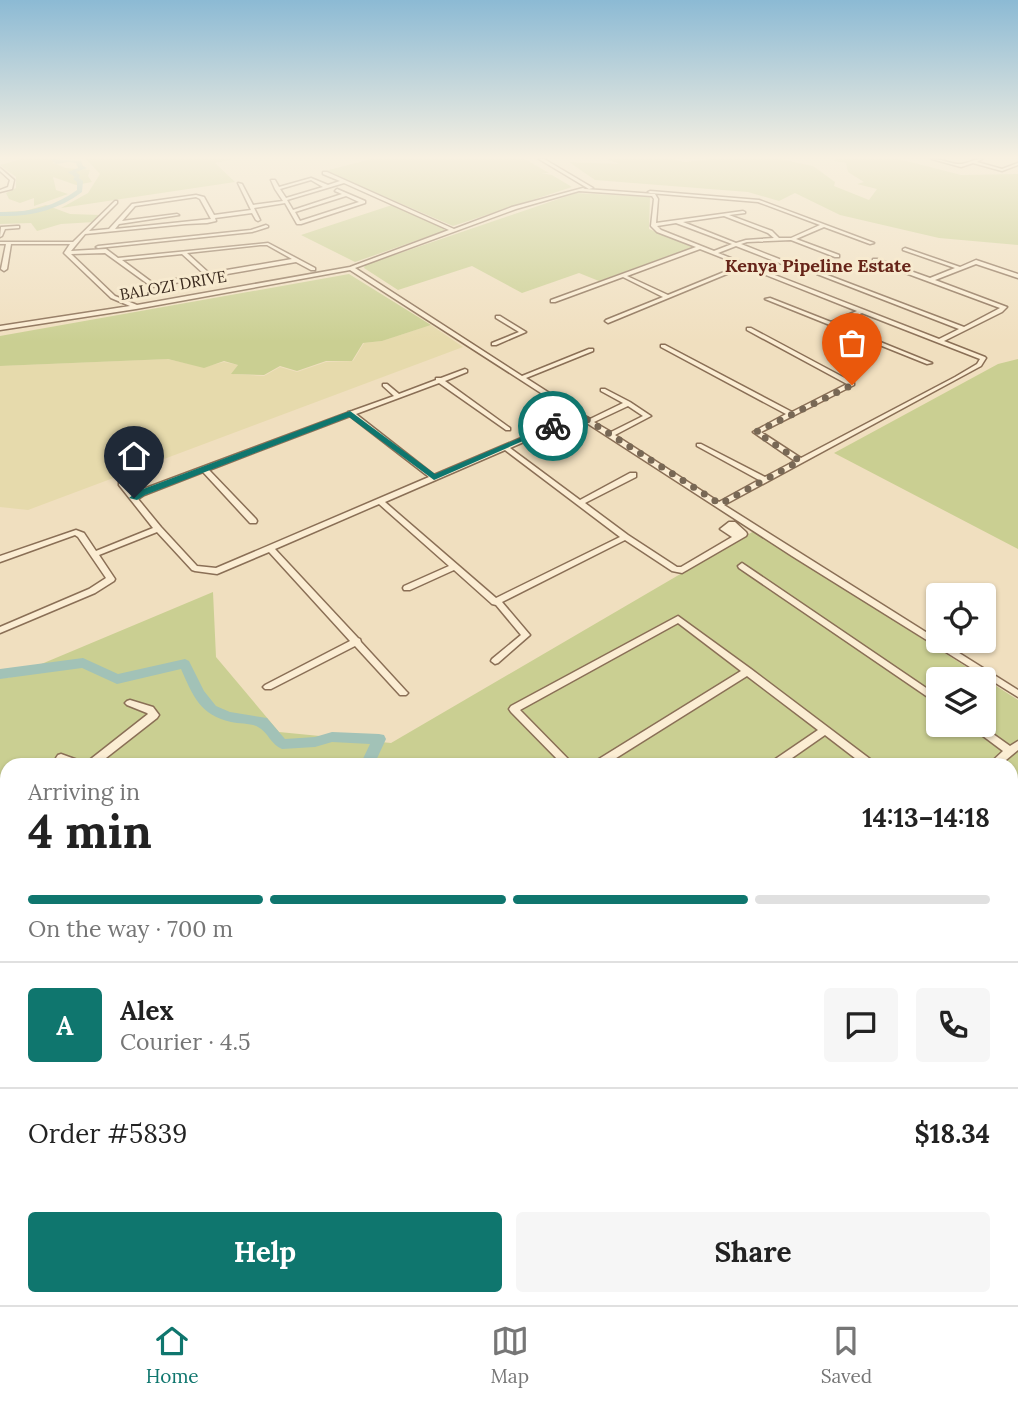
<!DOCTYPE html>
<html lang="en">
<head>
<meta charset="utf-8">
<style>
	body { margin:0; font-family:Lora,serif; background:#f6f6f6; color:#222; height:100vh; display:flex; flex-direction:column; font-size:26px; white-space:nowrap }
	* { box-sizing:border-box; margin:0 }
	p { font-size:23px; color:#767676 }
	.icon { flex:none; width:38px; height:38px; fill:none; stroke:currentColor; stroke-width:2; stroke-linecap:round; stroke-linejoin:round }
	.map { position:relative; flex:1; overflow:hidden }
	.panel { position:absolute; left:0px; top:758px; width:1018px; height:548px; display:flex; flex-direction:column; background:#fff; border-radius:21px 21px 0 0; box-shadow:0 2px 5px #0004 }
	.panel>* { flex:none }
	.fabs { position:absolute; left:926px; top:583px; display:grid; gap:14px }
	.fabs a { display:grid; place-items:center; width:70px; height:70px; border-radius:7px; background:#fff; box-shadow:0 2px 5px #0004; font-size:35px }
	.pin { position:absolute; display:grid; place-items:center; width:60px; height:60px; color:#fff; margin:-72px -30px; border-radius:50% 50% 50% 0; rotate:-45deg; box-shadow:0 0 7px #0007 }
	.pin .icon { rotate:45deg }
	.courier { position:absolute; display:grid; place-items:center; width:70px; height:70px; margin:-35px; border:5px solid #0f766e; border-radius:50%; background:#fff; color:#222; box-shadow:0 2px 9px #0007 }
	.summary em { font-style:normal; font-weight:800 }
	.summary div { display:flex; flex-direction:column-reverse }
	.summary { display:flex; align-items:center; justify-content:space-between; height:119px; padding:0 28px }
	h1 { font-size:46px; font-weight:800; line-height:52px }
	.bar { display:grid; grid-template-columns:repeat(4,1fr); gap:10px 7px; align-content:center; height:84px; padding:0 28px }
	.bar i { height:9px; border-radius:5px; background:#e0e0e0 }
	.bar .active { background:#0f766e }
	.bar p { grid-column:span 4 }
	.line { display:flex; align-items:center; gap:18px; padding:0 28px; border-top:2px solid #e0e0e0 }
	.line div { flex:1 }
	.round { display:grid; place-items:center; flex:none; width:74px; height:74px; border-radius:7px; background:#f6f6f6 }
	.action { display:flex; gap:14px; margin-top:auto; padding:14px 28px }
	.action a { flex:1; height:80px; border-radius:7px; background:#0f766e; color:#fff; font-size:28px; font-weight:800; line-height:80px; text-align:center }
	.action a+a { background:#f6f6f6; color:#222 }
	.tabs { display:flex; justify-content:space-around; align-items:center; height:98px; border-top:2px solid #e0e0e0; background:#fff; font-size:19px; color:#767676 }
	.tabs a { display:grid; justify-items:center; gap:4px }
	.tabs .active { color:#0f766e }
	.map>svg:first-child { display:block }
	.farmland { fill:#e6daac }
	.green { fill:#cacf92; fill-rule:evenodd }
	.lines { fill:none; stroke-linecap:round; stroke-linejoin:round }
	.river { fill:#a2c2b7; fill-rule:evenodd }
	.minor-casing { stroke:#8a6f56; stroke-width:3 }
	.minor { fill:#fbedd3; fill-rule:evenodd }
	.route { fill:#0f766e }
	.done { stroke:#786855; stroke-width:7; stroke-dasharray:0 12.6 }
	.labels { text-anchor:middle; dominant-baseline:central; stroke-width:6; stroke-linejoin:round; paint-order:stroke }
	.far-street-label { font-size:16px; fill:#38281c; stroke:#f7eacf }
	.far-neighbourhood-label { font-size:18px; font-weight:bold; fill:#672519; stroke:#f7eacf }
</style>
</head>
<body>
<div class="map">
<svg width="1018" height="1305" viewBox="0 0 1018 1305">
	<rect width="100%" height="100%" fill="#f0dfbf"/>
	<!-- farmland -->
	<path class="farmland" d="M431,325L463,347L28,510L0,507V366L167,359L204,367L224,362L238,365L232,374L264,376L280,367L297,372L326,362L353,361L364,343L382,341Z"/>
	<!-- green -->
	<path class="green" d="M21,159H57L53,163L66,168L90,170L88,176L92,182L76,185L53,177L56,190L68,194L34,206V198L20,203L9,199L6,193L16,188V177L0,165Z
		M86,159H234L215,163L235,182L61,208L88,193L100,174Z
		M371,159H525L549,173H541L552,175L572,187L453,226L325,171Z
		M607,159H673L685,162L711,159H780L813,166L835,182L834,186L869,200L877,189L857,184L864,182L848,172L846,163L834,161L835,159H899L961,175L1018,174V245L939,238L840,215L795,193L779,201L748,192L595,180L569,162L619,164Z
		M576,193L650,197L649,229L693,247L599,281L579,273L522,293L472,266L398,290L364,268L365,265Z
		M46,205L70,214L100,215L94,222L61,224L37,231L31,223L0,224V212L25,211Z
		M392,205L444,228V231L355,262L301,235Z
		M349,274L431,325L382,341L363,343L352,361H326L297,371L280,366L264,375L231,374L238,365L224,361L204,368L168,359L0,366V336Z
		M1018,359V549L834,453L998,364Z
		M754,531L1018,700V1305H0V672L8,678L213,592L216,657L279,732L391,743ZM938,679H984V724H938ZM7,765H1012V1298H7Z"/>
	<g class="lines">
		<!-- river -->
		<path class="river" d="M51,159L81,161L83,166L87,168L76,172L80,175L79,178L83,181L82,192C58,210 30,217 0,216V212C28,213 54,207 77,190V182L73,179L75,177L68,172L78,168L76,163L69,162L56,164Z
			M83,658L118,674L185,659L189,661L204,691L216,706L230,712L267,718L285,739L315,737L332,732L379,734L384,735L386,739L374,765H360L370,744L332,742L315,747L282,749C271,745 268,732 258,727C252,723 239,724 231,722C200,715 193,696 181,669L117,684L82,668L0,679V669Z
			M1012,1261L1018,1263V1290L1012,1288Z"/>
		<!-- minor casing -->
		<g class="minor-casing">
			<path id="minor" d="M539,159H544L593,188L589,189Z
				M932,159C941,159 948,163 957,164C966,165 973,159 982,159L977,162L1002,169L1018,163V165L1002,171L973,163L961,167Z
				M0,168L14,180L12,189L0,192V190L8,187L10,180L0,171Z
				M323,172H327L454,229L512,207L583,188L585,189L655,194L658,199L656,223L743,211L745,212V213L729,215L772,231L779,238H791L820,225L758,202L650,193L648,192L650,191L759,200L874,243L870,244L824,227L796,239L839,255V257H835L791,240L747,242L741,244L797,266L798,267L795,269L736,246L718,253L939,339L959,329L817,274L822,273L964,327L1000,308L873,261V259H877L930,278L955,268L903,250V249L905,248L960,267L976,260L1018,274V278L976,264L935,280L1007,307L1002,312L944,341L985,357L986,358L981,366L724,505L1018,690V697L792,556L579,418L510,448L580,500L630,473H636V477L585,503L628,535L677,567H681L732,537L720,529L729,522H735L746,532L747,534L746,536L682,573L672,571L625,540L502,602L530,635L498,663L495,664L491,661L492,659L521,635L496,605L492,604L454,570L410,590H404L403,588L404,586L449,566L379,504L275,549L358,638L360,639L361,642L406,691L408,693L406,695H400L355,646L271,689H265L263,687L265,685L350,641L269,552L217,574L195,571L192,570L157,532L99,555L115,579L114,581L95,593L0,633V627L89,589L106,578L78,537L75,535L0,562V556L76,530L84,533L96,551L153,528L119,485V481H125L135,494L138,491L347,413L348,412L352,411L394,396L383,386V384H387L399,394L436,380V378H441L465,369L467,370V372L445,381L510,428V430H506L439,383L356,414L434,475L575,415L350,270L136,309L0,330V326L130,306L111,298L65,254L64,253L70,244H11L7,269L4,271L1,269L6,244H0V242H73L115,201H117V203L89,231L109,229L132,204L196,195L204,197L214,215L251,210L238,183L242,184L253,205L283,201L275,189L271,180H275L279,187L311,178L328,185L340,181L323,174ZM311,180L323,187L286,198L280,189ZM344,183L449,230L350,267L137,305L115,296L71,254L105,253L152,287L296,262L311,270H315V268L268,243L118,258L106,249L71,251L85,234L186,224L207,223L216,221L215,218L252,213L256,220L258,221L260,220L254,208L285,203L297,224H301L365,203V201L337,189L335,191L342,194L293,210L287,200ZM579,191L652,196L654,199L651,226L657,232L696,247L551,300V302H555L623,277L663,297L606,320L605,321L608,323L734,271L729,270L668,295L627,276L700,249L857,311L831,322L770,298L765,299L927,364L932,363L836,324L862,313L980,359L977,364L955,377L801,458L761,432L854,385V383L751,328H747V330L847,384L792,412L665,345H661V347L786,414L753,432L795,461L765,477L701,444H697V446L759,480L719,502L615,435L651,416L630,402L605,389H601V391L623,403L590,419L526,378L593,351V349H589L522,376L355,268L516,209ZM346,196L359,202L300,221L295,212ZM196,197L200,199L211,219L115,229L119,224L179,215L177,214L122,221L135,206ZM724,216L768,233L774,238L746,240L736,243L683,222ZM676,223L732,244L714,251L661,230L657,226ZM260,245H267L292,259L209,273L187,253ZM182,254L204,274L153,283L122,260ZM628,406L643,416L611,432L594,422ZM350,416L429,477L216,568L197,566L161,527L138,499L144,495L203,472L250,523H256L257,521L256,519L209,470ZM505,450L620,537L496,598L385,502Z
				M266,225L268,226V227L252,232L98,248L96,247L98,246L251,230Z
				M17,226H19V228L5,229L2,236L0,237L1,227Z
				M496,316H500L526,332L496,345H492V343L519,332L496,318Z
				M742,563L938,696V704L739,568L738,566Z
				M678,616L751,669L874,762L876,765H864L825,735L782,765H769L771,762L818,730L747,676L605,765H592L594,762L741,671L678,623L520,710L574,765H563L511,712L509,709L511,706Z
				M130,700L153,707L159,715L157,718L97,765H85L87,762L148,714L147,713L127,705L125,703L127,701Z
				M967,724H979L1010,746L1018,741V750L1000,765H988L1003,751Z
				M61,754L83,762L85,765H68L58,761L56,758L58,755Z
				M0,841L7,844V854L0,851Z
				M7,928V941L0,946V933Z
				M1018,1027V1042L1012,1045V1031Z
				M7,1107C7,1117 10,1126 0,1130C0,1120 0,1111 7,1107Z
				M0,1170L7,1173V1187L0,1184Z
				M219,1298H235L232,1305H217Z
				M779,1298H795L797,1305H782Z"/>
		</g>
		<!-- minor -->
		<use href="#minor" class="minor"/>
	</g>
	<!-- sky -->
	<linearGradient id="sky" x2="0" y2="1"><stop stop-color="#8cbad4"/><stop offset="0.46" stop-color="#f8f1e2"/><stop offset="1" stop-color="#f8f1e2" stop-opacity="0"/></linearGradient>
	<rect width="1018" height="342" fill="url(#sky)"/>
	<!-- route -->
	<path class="route" d="M350,411L435,474L550,425L557,426L434,480L349,417L145,495L137,500L129,498L138,491Z"/>
	<g class="lines">
		<!-- done -->
		<path class="done" d="M553,426L580,415L720,504L800,461L756,432L852,385"/>
	</g>
	<g class="labels">
		<!-- far-street labels -->
		<g class="far-street-label">
			<text transform="translate(173 285) rotate(-10)">BALOZI DRIVE</text>
		</g>
		<!-- far-neighbourhood labels -->
		<g class="far-neighbourhood-label">
			<text x="818" y="265">Kenya Pipeline Estate</text>
		</g>
	</g>
</svg>
<div class="fabs">
<a><svg class="icon" aria-label="locate" viewBox="0 0 24 24"><circle cx="12" cy="12" r="6"/><path d="M12 2v4M12 18v4M2 12h4M18 12h4"/></svg></a>
<a><svg class="icon" aria-label="layers" viewBox="0 0 24 24"><path d="M12 4l9 5-9 5-9-5zM3 14l9 5 9-5"/></svg></a>
</div>
<div class="pin" style="left:852px;top:385px;background:#ea580c"><svg class="icon" aria-label="bag" viewBox="0 0 24 24"><path d="M5 8h14l-1 12H6zM9 8a3 3 0 0 1 6 0"/></svg></div>
<div class="pin" style="left:134px;top:498px;background:#1f2937"><svg class="icon" aria-label="home" viewBox="0 0 24 24"><path d="M3 11l9-7 9 7M6 9v11h12V9"/></svg></div>
<div class="courier" style="left:553px;top:426px"><svg class="icon" aria-label="bike" viewBox="0 0 24 24"><circle cx="6" cy="16" r="4"/><circle cx="18" cy="16" r="4"/><path d="M6 16l4-8h5l3 8M10 8l3 8H6M13 5h3"/></svg></div>
<section class="panel">
<div class="summary"><div><h1>4 min</h1><p>Arriving in</p></div><em>14:13–14:18</em></div>
<div class="bar"><i class="active"></i><i class="active"></i><i class="active"></i><i></i><p>On the way · 700 m</p></div>
<div class="line" style="height:126px"><b class="round" style="background:#0f766e;color:#fff">A</b><div><b>Alex</b><p>Courier · 4.5</p></div><a class="round"><svg class="icon" aria-label="chat" viewBox="0 0 24 24"><path d="M4 5h16v11H9l-5 4z"/></svg></a><a class="round"><svg class="icon" aria-label="phone" viewBox="0 0 24 24"><path d="M5 4h4l2 5-3 2q2 4 5 5l2-3 5 2v4C11 20 4 13 5 4z"/></svg></a></div>
<div class="line" style="height:91px"><div>Order #5839</div><b>$18.34</b></div>
<div class="action"><a>Help</a><a>Share</a></div>
</section>
</div>
<nav class="tabs">
<a class="active"><svg class="icon" aria-label="home" viewBox="0 0 24 24"><path d="M3 11l9-7 9 7M6 9v11h12V9"/></svg>Home</a>
<a><svg class="icon" aria-label="map" viewBox="0 0 24 24"><path d="M3 6l6-2 6 2 6-2v14l-6 2-6-2-6 2zM9 4v14M15 6v14"/></svg>Map</a>
<a><svg class="icon" aria-label="saved" viewBox="0 0 24 24"><path d="M7 4h10v16l-5-4-5 4z"/></svg>Saved</a>
</nav>
</body>
</html>
